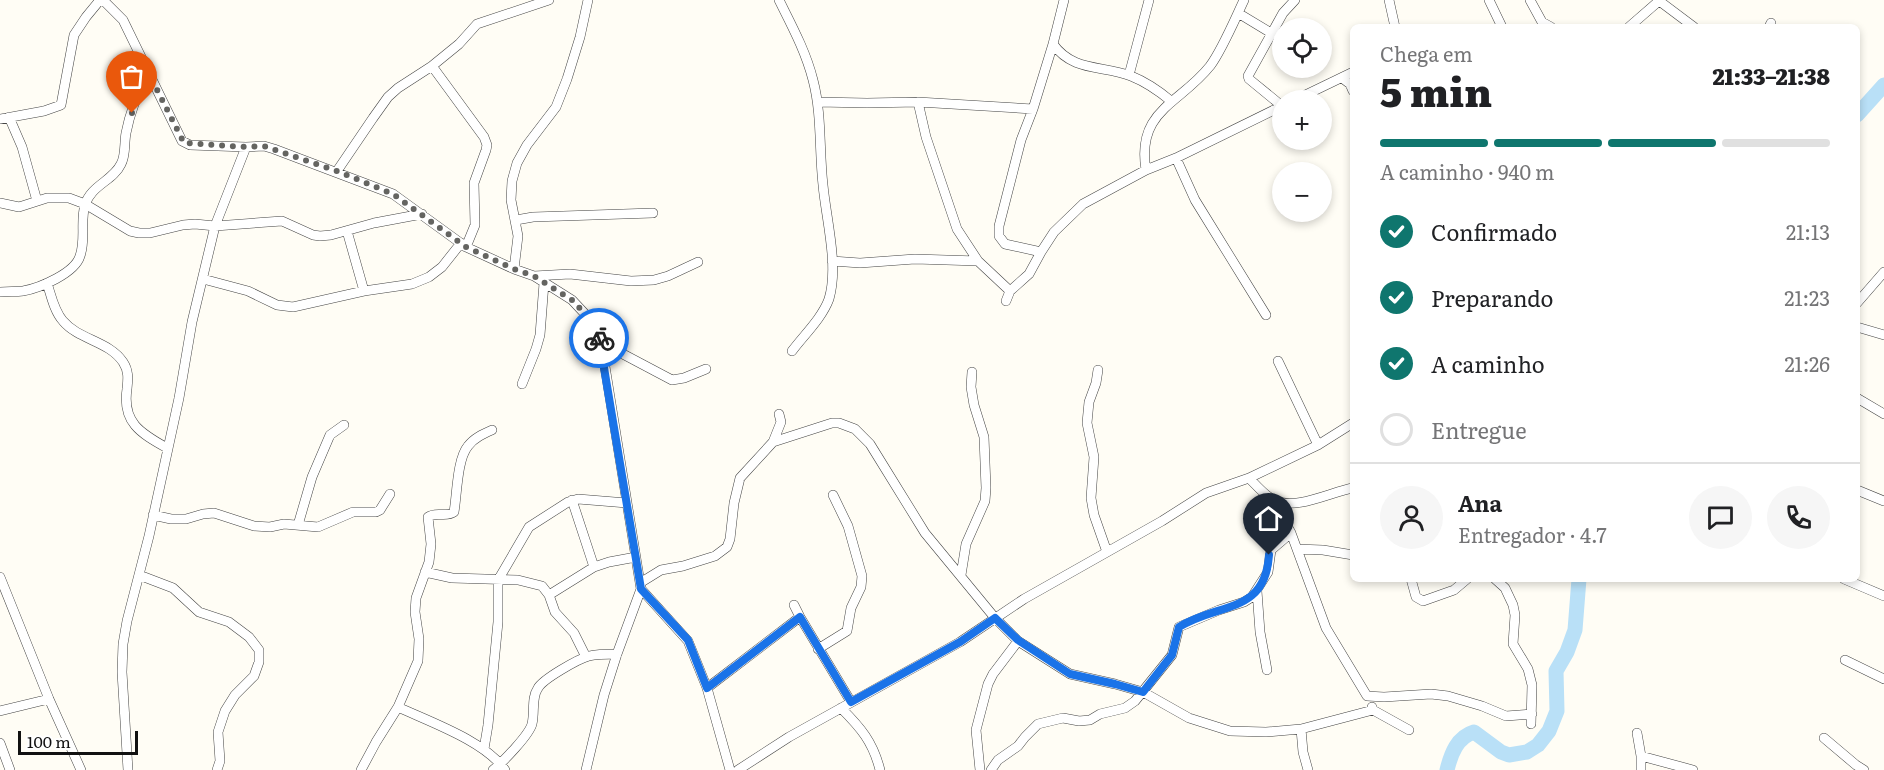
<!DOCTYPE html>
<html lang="pt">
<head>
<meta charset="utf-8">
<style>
	body { margin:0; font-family:Literata,serif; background:#f6f6f6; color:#202124; height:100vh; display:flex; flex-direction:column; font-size:22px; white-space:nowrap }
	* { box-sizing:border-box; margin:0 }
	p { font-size:20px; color:#757577 }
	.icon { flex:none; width:33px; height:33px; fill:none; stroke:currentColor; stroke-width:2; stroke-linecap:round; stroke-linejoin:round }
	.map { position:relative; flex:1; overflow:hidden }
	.drawer { position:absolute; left:1350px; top:24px; width:510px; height:558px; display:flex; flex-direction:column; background:#fff; border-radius:9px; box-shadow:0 3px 9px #0003 }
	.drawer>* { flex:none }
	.tools { position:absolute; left:1272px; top:18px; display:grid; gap:12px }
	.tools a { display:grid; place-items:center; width:60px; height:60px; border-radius:50%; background:#fff; box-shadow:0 3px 9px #0003; font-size:30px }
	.scale { position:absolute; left:18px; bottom:15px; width:120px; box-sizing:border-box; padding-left:6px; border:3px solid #111; border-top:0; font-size:16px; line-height:21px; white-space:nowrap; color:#111; -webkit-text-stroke:4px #fff; paint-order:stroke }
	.pin { position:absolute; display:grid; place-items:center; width:51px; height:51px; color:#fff; margin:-62px -26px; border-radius:50% 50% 50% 0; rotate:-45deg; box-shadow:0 0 6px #0007 }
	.pin .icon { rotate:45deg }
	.courier { position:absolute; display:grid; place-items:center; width:60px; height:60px; margin:-30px; border:4px solid #1a73e8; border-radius:50%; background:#fff; color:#222; box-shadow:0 2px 8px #0007 }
	.overview em { font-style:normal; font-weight:800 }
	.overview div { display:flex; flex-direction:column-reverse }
	.overview { display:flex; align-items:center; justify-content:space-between; height:102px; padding:0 30px }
	h1 { font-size:39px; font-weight:800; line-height:45px }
	.bar { display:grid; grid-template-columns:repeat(4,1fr); gap:9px 6px; align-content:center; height:72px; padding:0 30px }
	.bar i { height:8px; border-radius:4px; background:#e0e0e0 }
	.bar .current { background:#0f766e }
	.bar p { grid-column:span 4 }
	.line { display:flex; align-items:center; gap:15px; padding:0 30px; border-top:2px solid #e0e0e0 }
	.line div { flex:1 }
	.round { display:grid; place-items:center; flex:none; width:63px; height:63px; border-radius:32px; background:#f6f6f6 }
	ol { padding:0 30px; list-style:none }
	li { display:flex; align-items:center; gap:18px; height:66px }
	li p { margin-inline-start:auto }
	li .icon { padding:6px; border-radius:50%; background:#0f766e; color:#fff; stroke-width:4 }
	li:last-child { color:#757577 }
	li i { width:33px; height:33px; border:3px solid #e0e0e0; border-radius:50% }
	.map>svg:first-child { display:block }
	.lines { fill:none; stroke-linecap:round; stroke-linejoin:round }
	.river { stroke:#b9e0f7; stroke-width:15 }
	.minor-casing { stroke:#444; stroke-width:10 }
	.minor { stroke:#fff; stroke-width:9 }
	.done { stroke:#646461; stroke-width:6; stroke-dasharray:0 10.8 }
	.route { stroke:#1a73e8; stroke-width:8 }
</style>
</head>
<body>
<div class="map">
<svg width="1884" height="770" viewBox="0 0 1884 770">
	<rect width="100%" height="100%" fill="#fffdf5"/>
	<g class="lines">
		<!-- river -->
		<path class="river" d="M1857,115L1884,85
			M1447,770C1451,754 1457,737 1474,732L1501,752L1509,755L1527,752L1538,745L1549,731L1557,711L1556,671L1567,652L1575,630L1579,579"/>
		<!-- minor casing -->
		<g class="minor-casing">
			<path id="minor" d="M103,0L123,20L182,141L190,145L246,147
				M779,0C792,26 806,52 813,80C822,114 819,150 823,185C826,219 839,265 829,299C822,318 804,335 792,351
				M1389,0L1395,27
				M1489,0L1502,27
				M1530,0L1542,22L1551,27
				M1658,0L1694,27
				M1238,13L1271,33
				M1629,27L1660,0
				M1769,27L1771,23
				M1053,44C1073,72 1102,65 1131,76C1146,82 1159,91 1171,101
				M432,66L484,137L487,145L486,150L474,183L475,225L466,247
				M1129,75L1149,0
				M1342,78L1350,84L1353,91
				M1295,100L1353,72
				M818,102L867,103L918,102L1033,109
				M918,102L926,137L957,229L978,261L1010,291
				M1282,106L1249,79L1248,76L1283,13L1295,0
				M9,117L22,147L37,201
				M0,119L44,111L61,105L74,35L86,17L100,0
				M1176,158L1195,200L1266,315
				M1146,170C1136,110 1180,104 1210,66C1222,50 1235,19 1244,0
				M337,171L373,118L388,97L398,88L432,66L459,44L477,24L549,0
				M0,203L19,207L47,198H69L85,204L130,231L139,233H150L183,225L195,224L215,226L282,221L313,235L320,236L331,235L374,223L422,214
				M516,220L533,217L653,213
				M347,231L364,291
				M1041,252L1005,244L999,236V226L1021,140L1033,109L1053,44L1064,0
				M832,261L860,263L915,259L978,261
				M514,269L518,236L511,200L512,181L517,163L527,145L556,107L567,79L580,37L588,0
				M534,276L570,274L631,281L654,280L668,276L698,262
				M203,279L248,291L277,305L293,307L364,291L412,284L429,277L442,267L461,243
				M47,283C51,295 54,311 63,321C79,340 109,341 123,362C129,371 128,379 127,389C122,422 140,433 167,448
				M0,292C8,291 15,292 23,291C40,288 75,273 80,256C86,240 80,221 85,205C91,185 113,181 121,164C126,155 124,143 126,133C130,112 139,90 148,72
				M1006,301L1010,291L1029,274L1041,252L1054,232L1083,204L1146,170L1176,158L1282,106
				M1857,303L1884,272
				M1857,327L1884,335
				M602,348L621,353L672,380L684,378L706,369
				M1278,361L1318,445
				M1098,370L1096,383L1089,402L1087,423L1094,457L1091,498L1094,515L1107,552
				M522,384L536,349L540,335L544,283
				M1857,398L1884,414
				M773,442L832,423H839L855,429L870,444L925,533L995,618L1018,641L1070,674L1115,684L1143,692L1189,718L1230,731L1266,732L1301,729L1373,710
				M1249,478L1318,445L1353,423
				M1857,490L1884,501
				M572,500L594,567
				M1273,500L1291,533L1326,628L1367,696L1384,697L1431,694L1448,696L1482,706L1506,716L1532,714
				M153,515L171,519H186L203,514L214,513L254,526L270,527L284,524L318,527L353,512H376L380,510L390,494
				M298,525L312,477L330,435L344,425
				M1297,549L1323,550L1353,555
				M425,572L452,578L518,580L542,586L549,595L555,612L574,633L586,657
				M139,575L173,588L199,612L229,622L249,637L259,650V662L254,676L235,695L225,711L218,732L220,761L217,770
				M961,575L966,544L985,501L986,488L984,437L974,405L971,387L972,372
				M0,577L49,699L81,770
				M1411,579L1416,597L1423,601L1454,590L1467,579
				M1495,579L1505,588L1513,605L1515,615L1513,644L1528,669L1532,685L1531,724
				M1844,579L1884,596
				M640,583L661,570L683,566L715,556L727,547L730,539L734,503L740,478L773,442L781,422L779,414
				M641,589L688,641L707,688L730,770
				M1257,591L1260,632L1267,670
				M549,595L594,567L609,562L636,557
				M794,605L800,617L851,702
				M818,649L847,631L851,608L861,587L862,576L848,526L833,495
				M1845,660L1884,679
				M707,688L800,617
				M398,707C430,722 485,741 505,770
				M1372,707L1373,710L1409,730
				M841,708C861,728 873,742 880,770
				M0,711L49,699
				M1301,729L1303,752L1308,770
				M1637,733L1641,756V770
				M1824,738L1856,765L1864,770
				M0,743L10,770
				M484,749L488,725L498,622V580L501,575L529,527L568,502L578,499L627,503
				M1641,756L1693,770
				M128,770L122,672L123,644L127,621L149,536L179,398L192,322L215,226L246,147L264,146L274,149L393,194L466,247L514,269L534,276L572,300L586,315L598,332L602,348L641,589L617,654L604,695L586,770
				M361,770L376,742L398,707L418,661L419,639L415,612L416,598L429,562L431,544L428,517C436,511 446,518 454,512C457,495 457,459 468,446C474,438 483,434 492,430
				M493,770C503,762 529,735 532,724C535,712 531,698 538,688C543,679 578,659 589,656C597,654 608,654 617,654
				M738,770L789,737L960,642L1024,599L1162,521L1206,493L1249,478C1256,485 1265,496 1274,500C1295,511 1331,492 1353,488
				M980,770L976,730L988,684L993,674L1018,641
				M991,770L998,760L1018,746L1025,737L1038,724L1063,718L1079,721L1090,720L1100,714L1125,708L1135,701L1172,655L1179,627L1219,610L1244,602L1252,597L1268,572L1271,550L1291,533"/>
		</g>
		<!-- minor -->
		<use href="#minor" class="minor"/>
	</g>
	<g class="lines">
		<!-- done -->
		<path class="done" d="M132,113L139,89L148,72L184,143L246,147L264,146L337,171L393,194L466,247L514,269L534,276L572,300L586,315L598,332L599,338"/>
		<!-- route -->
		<path class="route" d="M599,338L641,589L688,640L707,688L800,617L851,702L960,642L995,618L1018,640L1070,674L1115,684L1143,692L1172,655L1179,627C1218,602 1265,615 1269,555"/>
	</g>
</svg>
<div class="tools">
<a><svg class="icon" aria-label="locate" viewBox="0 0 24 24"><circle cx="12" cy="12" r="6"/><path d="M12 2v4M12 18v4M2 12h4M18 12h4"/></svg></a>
<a>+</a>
<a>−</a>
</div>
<div class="scale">100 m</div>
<div class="pin" style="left:132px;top:113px;background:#ea580c"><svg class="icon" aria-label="bag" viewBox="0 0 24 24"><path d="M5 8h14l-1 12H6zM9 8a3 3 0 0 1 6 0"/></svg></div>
<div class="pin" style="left:1269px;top:555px;background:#1f2937"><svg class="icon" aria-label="home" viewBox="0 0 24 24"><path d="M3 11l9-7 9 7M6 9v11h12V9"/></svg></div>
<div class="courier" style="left:599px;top:338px"><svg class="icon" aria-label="bike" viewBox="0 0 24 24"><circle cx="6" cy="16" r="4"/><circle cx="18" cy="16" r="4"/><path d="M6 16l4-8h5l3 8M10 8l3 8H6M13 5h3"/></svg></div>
<section class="drawer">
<div class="overview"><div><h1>5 min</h1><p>Chega em</p></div><em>21:33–21:38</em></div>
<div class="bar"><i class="current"></i><i class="current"></i><i class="current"></i><i></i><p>A caminho · 940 m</p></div>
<ol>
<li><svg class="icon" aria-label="check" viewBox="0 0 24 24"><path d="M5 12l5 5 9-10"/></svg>Confirmado<p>21:13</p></li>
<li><svg class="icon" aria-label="check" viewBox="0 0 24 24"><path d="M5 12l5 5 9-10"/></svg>Preparando<p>21:23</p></li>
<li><svg class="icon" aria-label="check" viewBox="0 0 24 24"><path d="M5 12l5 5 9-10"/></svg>A caminho<p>21:26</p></li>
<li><i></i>Entregue</li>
</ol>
<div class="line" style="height:108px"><a class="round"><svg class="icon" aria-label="person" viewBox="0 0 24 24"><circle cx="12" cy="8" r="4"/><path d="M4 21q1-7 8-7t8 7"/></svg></a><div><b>Ana</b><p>Entregador · 4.7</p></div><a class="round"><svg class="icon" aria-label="chat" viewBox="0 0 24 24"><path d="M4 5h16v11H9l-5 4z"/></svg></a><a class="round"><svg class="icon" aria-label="phone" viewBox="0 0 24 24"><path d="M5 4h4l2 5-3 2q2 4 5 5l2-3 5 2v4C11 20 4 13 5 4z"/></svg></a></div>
</section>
</div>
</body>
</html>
